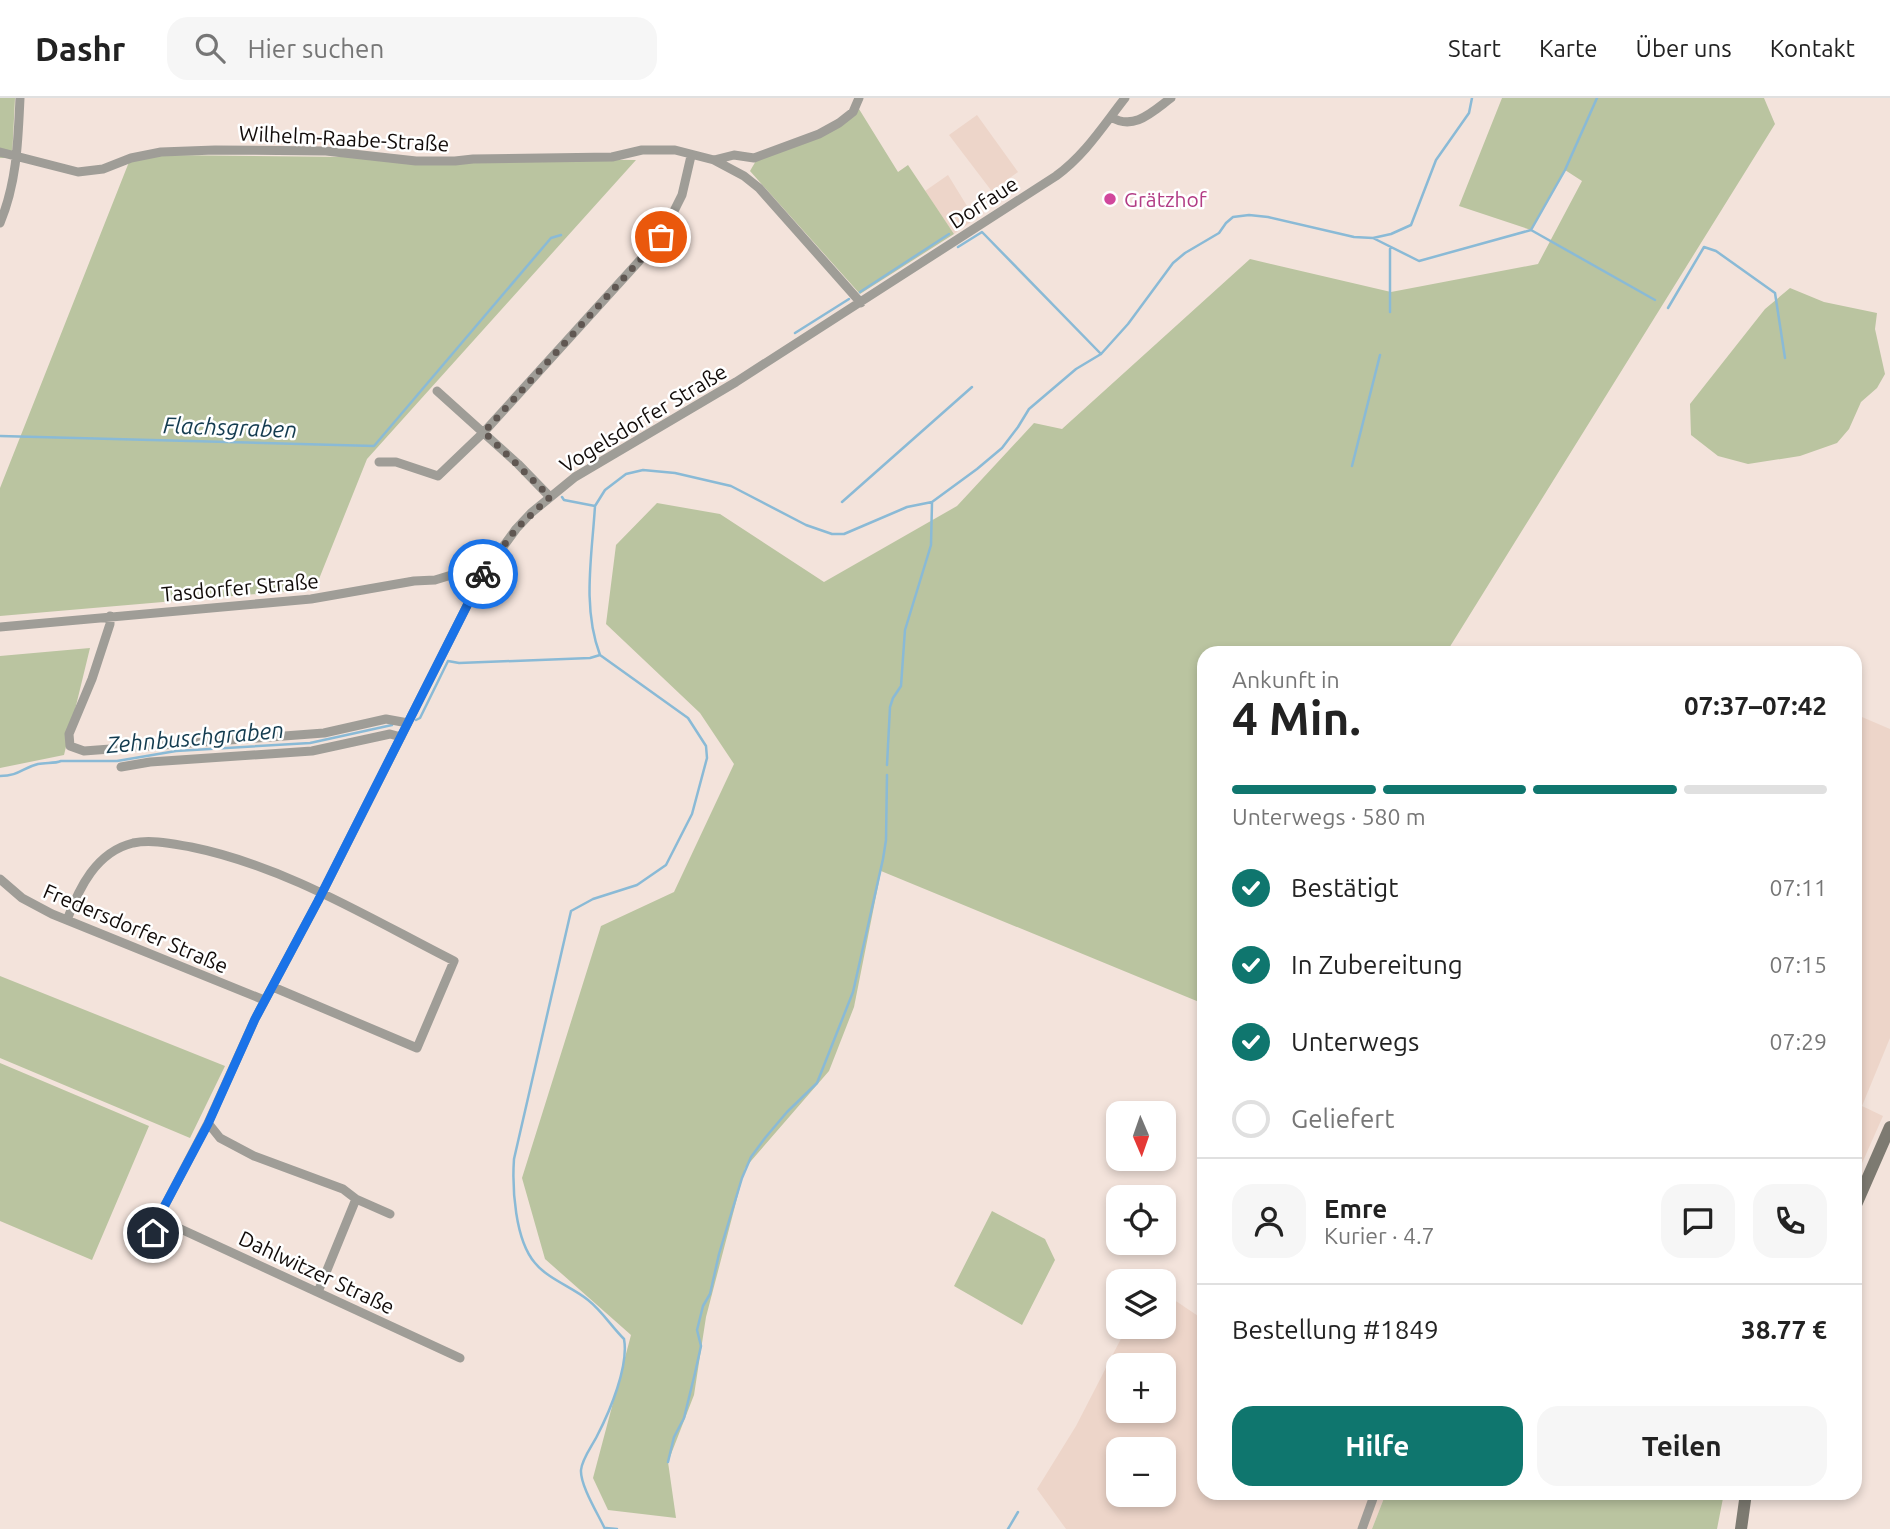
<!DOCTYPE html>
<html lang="de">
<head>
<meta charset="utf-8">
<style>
	body { margin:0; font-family:Ubuntu,sans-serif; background:#f6f6f6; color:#222; height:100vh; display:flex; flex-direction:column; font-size:26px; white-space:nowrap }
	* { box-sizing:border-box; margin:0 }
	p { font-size:23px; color:#767676 }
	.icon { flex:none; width:38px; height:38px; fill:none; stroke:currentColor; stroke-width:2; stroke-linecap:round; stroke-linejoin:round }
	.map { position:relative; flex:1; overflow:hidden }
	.details { position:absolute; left:1197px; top:548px; width:665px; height:854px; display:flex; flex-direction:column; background:#fff; border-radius:21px; box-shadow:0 4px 10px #0003 }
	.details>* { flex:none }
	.needle { width:46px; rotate:178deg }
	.buttons { position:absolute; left:1106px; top:1003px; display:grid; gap:14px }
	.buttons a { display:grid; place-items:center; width:70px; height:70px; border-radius:14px; background:#fff; box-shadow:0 4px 10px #0003; font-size:35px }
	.pin { position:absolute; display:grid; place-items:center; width:60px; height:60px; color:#fff; margin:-30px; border:4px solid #fff; border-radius:50%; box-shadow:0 2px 7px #0007 }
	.courier { position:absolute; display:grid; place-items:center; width:70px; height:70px; margin:-35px; border:5px solid #1a73e8; border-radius:50%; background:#fff; color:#222; box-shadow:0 2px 9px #0007 }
	.headline em { font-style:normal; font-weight:600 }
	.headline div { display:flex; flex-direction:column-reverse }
	.headline { display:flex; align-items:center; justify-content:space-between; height:119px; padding:0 35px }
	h1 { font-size:46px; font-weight:600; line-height:52px }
	.bar { display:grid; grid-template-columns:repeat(4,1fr); gap:10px 7px; align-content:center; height:84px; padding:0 35px }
	.bar i { height:9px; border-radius:5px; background:#e0e0e0 }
	.bar .on { background:#0f766e }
	.bar p { grid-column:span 4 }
	.line { display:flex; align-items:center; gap:18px; padding:0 35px; border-top:2px solid #e0e0e0 }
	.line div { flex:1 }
	.round { display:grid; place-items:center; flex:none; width:74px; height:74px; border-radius:21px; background:#f6f6f6 }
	ol { padding:0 35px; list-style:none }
	li { display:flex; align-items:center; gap:21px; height:77px }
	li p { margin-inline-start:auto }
	li .icon { padding:7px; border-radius:50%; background:#0f766e; color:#fff; stroke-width:4 }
	li:last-child { color:#767676 }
	li i { width:38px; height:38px; border:4px solid #e0e0e0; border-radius:50% }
	.primary-button { display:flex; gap:14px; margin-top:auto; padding:14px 35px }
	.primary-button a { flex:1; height:80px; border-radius:21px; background:#0f766e; color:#fff; font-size:28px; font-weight:600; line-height:80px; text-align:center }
	.primary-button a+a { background:#f6f6f6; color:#222 }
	header { display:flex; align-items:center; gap:42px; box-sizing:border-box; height:98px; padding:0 35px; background:#fff; border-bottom:2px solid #e0e0e0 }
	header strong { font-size:33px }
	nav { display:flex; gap:38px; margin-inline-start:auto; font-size:24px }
	.search { width:490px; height:63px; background:#f6f6f6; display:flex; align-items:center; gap:18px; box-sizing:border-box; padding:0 24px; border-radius:21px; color:#767676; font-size:26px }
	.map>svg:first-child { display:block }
	.built { fill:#edd5c9; fill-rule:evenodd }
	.green { fill:#bac4a0 }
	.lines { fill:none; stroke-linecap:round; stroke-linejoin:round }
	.stream { stroke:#8abad6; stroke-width:2.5 }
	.minor { stroke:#9f9d97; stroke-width:9 }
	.secondary { stroke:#7d7a71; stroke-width:12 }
	.done { stroke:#605752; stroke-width:7; stroke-dasharray:0 12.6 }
	.route { stroke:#1a73e8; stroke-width:9 }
	.hotel-dot { fill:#d1479c; stroke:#fff; stroke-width:2.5 }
	.labels { text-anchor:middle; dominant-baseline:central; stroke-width:5; stroke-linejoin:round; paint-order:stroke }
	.street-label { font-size:21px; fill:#110b09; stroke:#fff }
	.hotel-label { font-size:21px; fill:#b23c85; stroke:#fff; text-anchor:start }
	.water-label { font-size:23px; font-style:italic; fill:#143c50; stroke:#fff }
</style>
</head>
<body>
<header>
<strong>Dashr</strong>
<div class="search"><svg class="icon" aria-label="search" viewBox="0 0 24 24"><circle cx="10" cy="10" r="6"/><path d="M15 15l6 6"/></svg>Hier suchen</div>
<nav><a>Start</a><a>Karte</a><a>Über uns</a><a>Kontakt</a></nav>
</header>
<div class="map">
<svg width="1890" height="1431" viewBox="0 0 1890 1431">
	<rect width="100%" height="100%" fill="#f3e3db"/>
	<!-- built -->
	<path class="built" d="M977,17L1018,74L997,89L1004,101L1000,104L949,37Z
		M948,77L975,121L954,136L925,93Z
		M1855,616L1890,631V940L1862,1008L1883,1018L1855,1081Z
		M1164,1195L1204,1222V1395H1386L1372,1431H1066L1037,1391L1076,1328L1127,1229L1164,1228ZM1118,1267H1164V1312H1118ZM1118,1351H1164V1396H1118Z"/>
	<!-- green -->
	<path class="green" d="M0,0H15L12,60H0Z
		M1502,0H1764L1775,26L1446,555H1204V906L881,773L854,909L829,973L745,1070L706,1219L694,1297L668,1364L676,1420L608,1412L593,1380L631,1237L545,1161L522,1080L601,828L674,794L734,666L700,615L606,526L616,447L657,405L720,416L824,484L957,408L1034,325L1062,331L1250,161L1391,194L1538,166L1582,83L1565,72L1531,132L1459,108Z
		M859,11L898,74L908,67L954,136L860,196L750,73L757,61L813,41Z
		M161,57L636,62L367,361L315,491L0,518V390L129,64Z
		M1790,190L1824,204L1877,215L1875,231L1885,276L1877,290L1861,304L1849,331L1837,345L1800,358L1748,366L1718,358L1691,337L1690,306L1765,211Z
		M90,550L64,657L0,670V558Z
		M0,878L225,968L190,1040L0,960Z
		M0,965L149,1028L92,1162L0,1123Z
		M992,1113L1045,1141L1055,1162L1022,1227L954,1188Z
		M1386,1395H1724L1717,1431H1372Z"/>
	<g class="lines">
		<!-- stream -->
		<path class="stream" d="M1531,132L1655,202
			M1373,140L1419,163L1531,132L1565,72L1597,0
			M958,149L982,134L1101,256
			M860,194L949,136
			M1668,210L1704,149L1716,153L1775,195L1785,260
			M1390,214V151
			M795,235L849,201
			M0,338L374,348L551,140L561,137
			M1352,368L1380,257
			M562,399L564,402L595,408
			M842,404L972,289
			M416,622L420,620L448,563L459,565L590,560L600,557
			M887,667L890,609L893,600L901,588L905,532L931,447L932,405
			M0,678C19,678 22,670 38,666C46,664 54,666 61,663H117L176,653L310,645L392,627
			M668,1364L674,1339L684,1320L695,1275L701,1248L697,1232L703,1208L710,1196L719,1156L742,1080L751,1059L765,1040L787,1014L817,985L853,894L883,761L886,742L887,677
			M606,1430L617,1431
			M605,1431C598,1416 580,1387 581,1372C582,1361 592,1348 597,1338C610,1313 629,1268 624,1241C611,1228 602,1213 588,1202C572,1189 548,1181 535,1165C515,1142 512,1090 514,1061L571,813L593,801L637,787L666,767L692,716L707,660L706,648L688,620L600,557C582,509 592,458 595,408L605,392L626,376L643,372L675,375L731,388L806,427L832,436H844L907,409L932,404L977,371L1002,350L1018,329L1029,311L1076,271L1101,256L1128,226L1173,165L1185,155L1219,135L1226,125L1233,119L1249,117L1268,119L1354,139L1373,140L1391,136L1411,127L1436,62L1469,15L1472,0
			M1008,1431L1018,1414"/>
		<!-- minor -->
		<path class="minor" d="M1111,19C1134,33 1152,14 1171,0
			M0,54L78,74L103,71L131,60L161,54L215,52L326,53L416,63H455L473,61L612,59L642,52H675L714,62L744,78L759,90L861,205
			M714,62L734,57L754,60L819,36L839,25L853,14L859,0
			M0,125C17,84 18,43 20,0
			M437,293L518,366L550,399
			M379,364H396L438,378L484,334L661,139L682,97L691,58
			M110,518V526L92,581L69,636L70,648L84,653L324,635L386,621L408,625
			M0,529L311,501L414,483L435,482L458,475L471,474L482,478
			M121,669L150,664L312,653L390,636L401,639
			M0,781L22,800L52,816L264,902
			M67,822C79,790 96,754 133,745C152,741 173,746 191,749C285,768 369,820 454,863L417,950L273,889
			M208,1025L220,1040L254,1058L343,1091L356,1101L390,1116
			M159,1121L460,1260
			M153,1135L165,1107L208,1025L255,921L318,803L482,478L516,431L531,415L575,379L736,284L1056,78C1085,57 1103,28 1125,0
			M318,1194L356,1101
			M1362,1431L1375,1395"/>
		<!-- secondary -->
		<path class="secondary" d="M1855,1109L1890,1029
			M1741,1431L1746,1395"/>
	</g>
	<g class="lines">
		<!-- done -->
		<path class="done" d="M483,476L516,431L550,399L484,334L661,139"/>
		<!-- route -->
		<path class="route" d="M153,1135L165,1107L208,1026L255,921L318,803L483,476"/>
	</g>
	<!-- markers -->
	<circle class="hotel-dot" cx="1110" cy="101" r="7"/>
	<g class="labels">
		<!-- street labels -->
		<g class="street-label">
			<text transform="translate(344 40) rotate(3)">Wilhelm-Raabe-Straße</text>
			<text transform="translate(983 104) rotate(-33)">Dorfaue</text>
			<text transform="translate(643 320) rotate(-31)">Vogelsdorfer Straße</text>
			<text transform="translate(240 489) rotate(-5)">Tasdorfer Straße</text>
			<text transform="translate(136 830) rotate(23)">Fredersdorfer Straße</text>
			<text transform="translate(317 1174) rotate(25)">Dahlwitzer Straße</text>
		</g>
		<!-- hotel labels -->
		<g class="hotel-label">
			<text x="1124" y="101">Grätzhof</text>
		</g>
		<!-- water labels -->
		<g class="water-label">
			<text transform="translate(230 329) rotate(2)">Flachsgraben</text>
			<text transform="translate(195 639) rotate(-5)">Zehnbuschgraben</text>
		</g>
	</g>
</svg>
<div class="buttons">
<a><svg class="needle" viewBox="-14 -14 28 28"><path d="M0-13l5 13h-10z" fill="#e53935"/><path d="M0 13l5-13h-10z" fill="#767676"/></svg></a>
<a><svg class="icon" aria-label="locate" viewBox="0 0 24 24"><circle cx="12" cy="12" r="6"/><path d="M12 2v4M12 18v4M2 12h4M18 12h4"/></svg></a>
<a><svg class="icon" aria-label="layers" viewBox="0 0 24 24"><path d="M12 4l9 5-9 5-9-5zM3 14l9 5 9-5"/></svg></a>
<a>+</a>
<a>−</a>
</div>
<div class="pin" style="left:661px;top:139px;background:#ea580c"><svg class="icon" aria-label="bag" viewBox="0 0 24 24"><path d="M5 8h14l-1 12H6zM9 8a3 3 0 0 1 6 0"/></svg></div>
<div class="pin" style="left:153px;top:1135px;background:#1f2937"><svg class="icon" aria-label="home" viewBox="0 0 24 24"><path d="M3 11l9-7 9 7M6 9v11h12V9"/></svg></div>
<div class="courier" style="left:483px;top:476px"><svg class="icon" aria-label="bike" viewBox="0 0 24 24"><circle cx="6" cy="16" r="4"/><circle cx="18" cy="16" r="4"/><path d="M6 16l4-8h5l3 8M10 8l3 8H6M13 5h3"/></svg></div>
<section class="details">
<div class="headline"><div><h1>4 Min.</h1><p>Ankunft in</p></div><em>07:37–07:42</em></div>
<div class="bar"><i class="on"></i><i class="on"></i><i class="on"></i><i></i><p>Unterwegs · 580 m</p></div>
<ol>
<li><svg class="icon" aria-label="check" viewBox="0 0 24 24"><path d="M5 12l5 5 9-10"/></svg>Bestätigt<p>07:11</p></li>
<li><svg class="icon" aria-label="check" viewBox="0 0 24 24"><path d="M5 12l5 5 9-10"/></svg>In Zubereitung<p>07:15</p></li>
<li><svg class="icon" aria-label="check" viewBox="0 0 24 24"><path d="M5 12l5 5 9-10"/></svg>Unterwegs<p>07:29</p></li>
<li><i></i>Geliefert</li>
</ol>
<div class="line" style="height:126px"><a class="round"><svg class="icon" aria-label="person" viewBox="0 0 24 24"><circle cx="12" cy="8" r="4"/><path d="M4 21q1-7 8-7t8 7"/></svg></a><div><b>Emre</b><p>Kurier · 4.7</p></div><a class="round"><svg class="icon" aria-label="chat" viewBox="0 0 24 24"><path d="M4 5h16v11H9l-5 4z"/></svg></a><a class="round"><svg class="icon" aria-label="phone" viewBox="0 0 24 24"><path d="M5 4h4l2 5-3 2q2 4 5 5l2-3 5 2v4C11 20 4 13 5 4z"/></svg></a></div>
<div class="line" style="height:91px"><div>Bestellung #1849</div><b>38.77 €</b></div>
<div class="primary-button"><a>Hilfe</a><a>Teilen</a></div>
</section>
</div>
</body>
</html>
